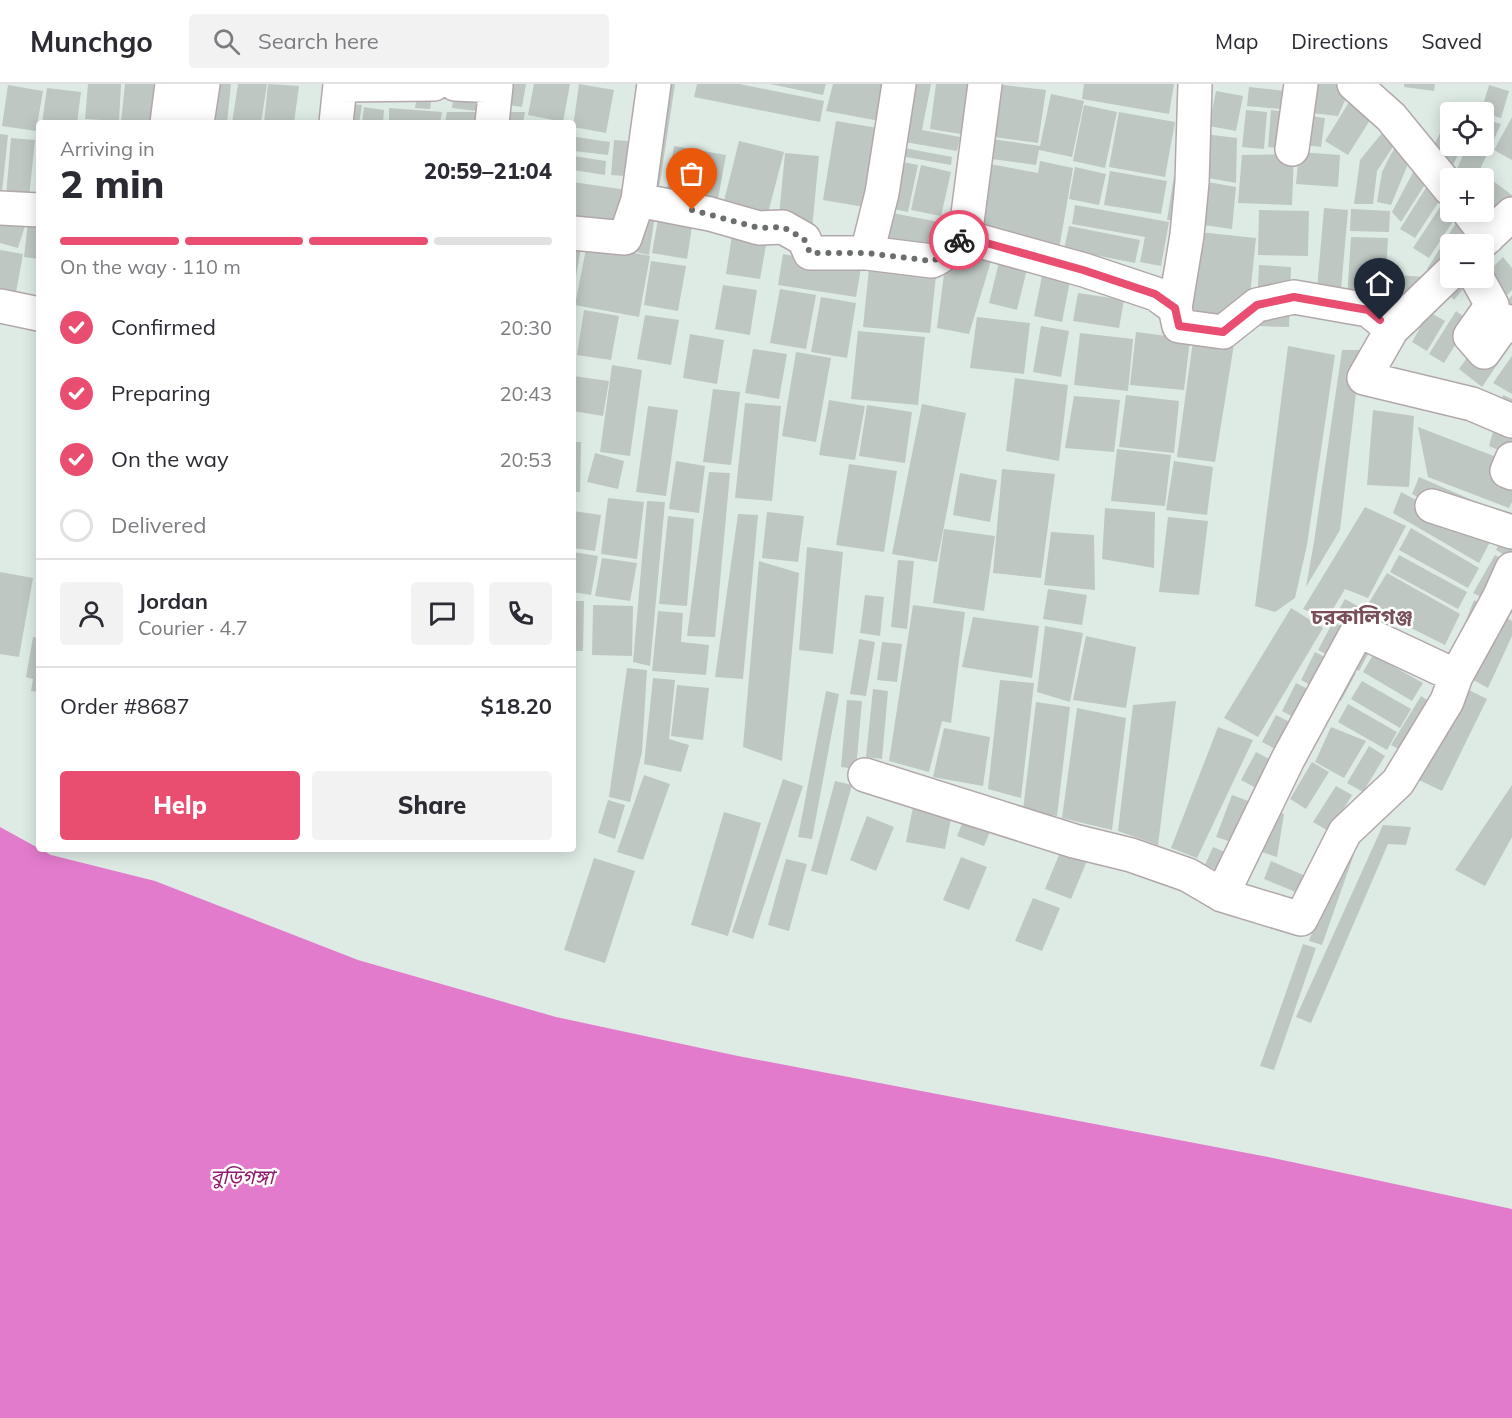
<!DOCTYPE html>
<html lang="en">
<head>
<meta charset="utf-8">
<style>
	body { margin:0; font-family:Mulish,"Noto Sans Bengali",sans-serif; background:#f2f2f3; color:#2b2b33; height:100vh; display:flex; flex-direction:column; font-size:22px; white-space:nowrap }
	* { box-sizing:border-box; margin:0 }
	p { font-size:20px; color:#7c7c81 }
	.icon { flex:none; width:33px; height:33px; fill:none; stroke:currentColor; stroke-width:2; stroke-linecap:round; stroke-linejoin:round }
	.map { position:relative; flex:1; overflow:hidden }
	.details { position:absolute; left:36px; top:36px; width:540px; height:732px; display:flex; flex-direction:column; background:#fff; border-radius:6px; box-shadow:0 3px 15px #0003 }
	.details>* { flex:none }
	.tools { position:absolute; left:1440px; top:18px; display:grid; gap:12px }
	.tools a { display:grid; place-items:center; width:54px; height:54px; border-radius:6px; background:#fff; box-shadow:0 3px 15px #0003; font-size:30px }
	.pin { position:absolute; display:grid; place-items:center; width:51px; height:51px; color:#fff; margin:-62px -26px; border-radius:50% 50% 50% 0; rotate:-45deg; box-shadow:0 0 6px #0007 }
	.pin .icon { rotate:45deg }
	.courier { position:absolute; display:grid; place-items:center; width:60px; height:60px; margin:-30px; border:4px solid #e94e71; border-radius:50%; background:#fff; color:#222; box-shadow:0 2px 8px #0007 }
	.head em { font-style:normal; font-weight:800 }
	.head div { display:flex; flex-direction:column-reverse }
	.head { display:flex; align-items:center; justify-content:space-between; height:102px; padding:0 24px }
	h1 { font-size:39px; font-weight:800; line-height:45px }
	.bar { display:grid; grid-template-columns:repeat(4,1fr); gap:9px 6px; align-content:center; height:72px; padding:0 24px }
	.bar i { height:8px; border-radius:4px; background:#e1e1e2 }
	.bar .selected { background:#e94e71 }
	.bar p { grid-column:span 4 }
	.line { display:flex; align-items:center; gap:15px; padding:0 24px; border-top:2px solid #e1e1e2 }
	.line div { flex:1 }
	.round { display:grid; place-items:center; flex:none; width:63px; height:63px; border-radius:6px; background:#f2f2f3 }
	ol { padding:0 24px; list-style:none }
	li { display:flex; align-items:center; gap:18px; height:66px }
	li p { margin-inline-start:auto }
	li .icon { padding:6px; border-radius:50%; background:#e94e71; color:#fff; stroke-width:4 }
	li:last-child { color:#7c7c81 }
	li i { width:33px; height:33px; border:3px solid #e1e1e2; border-radius:50% }
	.cta { display:flex; gap:12px; margin-top:auto; padding:12px 24px }
	.cta a { flex:1; height:69px; border-radius:6px; background:#e94e71; color:#fff; font-size:24px; font-weight:800; line-height:69px; text-align:center }
	.cta a+a { background:#f2f2f3; color:#2b2b33 }
	header { display:flex; align-items:center; gap:36px; box-sizing:border-box; height:84px; padding:0 30px; background:#fff; border-bottom:2px solid #e1e1e2 }
	header strong { font-size:28px }
	nav { display:flex; gap:33px; margin-inline-start:auto; font-size:21px }
	.search { width:420px; height:54px; background:#f2f2f3; display:flex; align-items:center; gap:15px; box-sizing:border-box; padding:0 21px; border-radius:6px; color:#7c7c81; font-size:22px }
	.map>svg:first-child { display:block }
	.water { fill:#e37bcc }
	.building { fill:#bec7c2 }
	.lines { fill:none; stroke-linecap:round; stroke-linejoin:round }
	.minor-casing { stroke:#b2a8aa; stroke-width:36 }
	.minor { stroke:#fff; stroke-width:33 }
	.done { stroke:#6a6e6c; stroke-width:6; stroke-dasharray:0 10.8 }
	.route { stroke:#e94e71; stroke-width:8 }
	.labels { text-anchor:middle; dominant-baseline:central; stroke-width:5; stroke-linejoin:round; paint-order:stroke }
	.water-label { font-size:20px; font-style:italic; fill:#901a6c; stroke:#fff }
	.quarter-label { font-size:21px; font-weight:bold; fill:#784f58; stroke:#fff }
</style>
</head>
<body>
<header>
<strong>Munchgo</strong>
<div class="search"><svg class="icon" aria-label="search" viewBox="0 0 24 24"><circle cx="10" cy="10" r="6"/><path d="M15 15l6 6"/></svg>Search here</div>
<nav><a>Map</a><a>Directions</a><a>Saved</a></nav>
</header>
<div class="map">
<svg width="1512" height="1334" viewBox="0 0 1512 1334">
	<rect width="100%" height="100%" fill="#deebe5"/>
	<!-- water -->
	<path class="water" d="M0,743L51,771L155,797L358,876L556,933L738,972L1273,1074L1512,1125V1334H0Z"/>
	<!-- building -->
	<path class="building" d="M88,0H121L119,37L85,35Z
		M125,0H158L156,39H121Z
		M209,0H231L227,39H205Z
		M238,0H267L261,39H232Z
		M268,0L299,2L294,39H264Z
		M419,0H434L430,25L415,24Z
		M455,0H480L477,27L452,24Z
		M485,0H526L522,23L482,17Z
		M534,0H570L563,38L528,31Z
		M579,0L614,6L606,49L573,43Z
		M660,0H675L649,171L636,168Z
		M697,0H739L824,17L820,38L694,13Z
		M770,0H826L823,11Z
		M833,0H893L885,38L826,27Z
		M903,0H931L922,46L960,53L957,67L893,56Z
		M936,0H968L961,50L930,45Z
		M996,0L1046,6L1038,59L980,51Z
		M1084,0H1174L1169,30L1082,15Z
		M1306,0H1348L1351,3L1338,32L1302,28Z
		M1404,0H1435L1434,7L1404,3Z
		M8,1L43,7L36,47L2,42Z
		M1489,1L1509,7L1501,34L1481,28Z
		M1249,3L1295,8L1292,26L1247,22Z
		M47,4L81,8L77,39H42Z
		M1216,7L1243,12L1236,47L1209,42Z
		M1051,10L1084,17L1072,73L1039,66L1036,81L976,73L978,53L1040,62Z
		M1354,10L1377,25L1348,71L1325,57Z
		M341,19L362,21L359,39H338Z
		M1084,21L1117,28L1105,84L1073,77Z
		M364,23L384,26L383,39H362Z
		M389,24L442,28L440,39H389Z
		M1452,25L1460,28H1450V62H1462L1448,92L1428,73Z
		M1246,26L1267,28L1264,65L1242,63Z
		M1271,26L1293,29L1289,65L1268,63Z
		M447,28H525L523,39H445Z
		M1119,28L1175,38L1165,93L1109,83Z
		M1301,31L1325,34L1321,63L1297,60Z
		M1512,33V76L1494,66Z
		M1484,35L1501,40L1476,94H1453L1467,62H1484Z
		M836,37L884,45L870,124L823,116Z
		M1391,38L1400,52L1377,87L1373,120H1354L1360,76Z
		M1179,47L1237,54L1236,99L1175,88Z
		M0,50L8,51L2,108H0Z
		M576,53L610,58L608,71L574,67Z
		M11,54L35,56L29,114L6,112Z
		M1401,55L1413,68L1391,121L1377,118L1382,88L1391,70Z
		M614,56L628,57L625,92L611,91Z
		M739,57L784,68L768,129L724,117Z
		M674,62L726,71L717,120L666,112Z
		M894,62L952,73L951,81L895,71Z
		M1299,68L1340,71L1338,103L1296,100Z
		M785,69L819,72L811,155L777,152Z
		M1294,70L1292,121L1238,119L1242,71Z
		M573,72L606,77L605,91L573,86Z
		M1420,75L1433,88L1401,138L1392,128Z
		M893,76L918,81L908,128L883,123Z
		M1040,77L1073,84L1059,165L966,144L979,78L1038,89Z
		M921,81L951,88L941,132L911,126Z
		M1075,83L1106,90L1099,121L1069,115Z
		M1110,87L1167,97L1161,130L1104,121Z
		M1434,91L1447,105L1415,154L1400,145Z
		M1174,92L1236,103L1232,145L1167,136Z
		M1489,94L1512,111V113L1494,127L1484,118V101Z
		M573,98L627,106L620,151L573,143Z
		M1448,111L1450,113V128H1459L1429,174L1413,164Z
		M0,120L29,129L18,164L0,159Z
		M1075,121L1169,138L1161,182L1140,178L1145,153L1072,140Z
		M660,124L694,130L687,175L652,169Z
		M1324,124L1348,126L1341,206L1317,205Z
		M1351,125L1390,127L1389,148L1350,147Z
		M1259,126L1309,127L1308,172L1258,171Z
		M882,127L944,139L937,174L876,162Z
		M1463,128L1496,165L1484,180V160H1450V194H1472L1454,216L1427,185Z
		M28,138L39,140V175L24,173Z
		M1069,142L1140,156L1135,179L1064,165Z
		M733,145L768,150L760,195L726,190Z
		M1189,147L1256,154L1247,240L1181,234Z
		M1351,153L1388,154L1384,228L1346,230Z
		M573,155L582,157L574,204H573Z
		M587,160L650,172L639,233L575,221Z
		M0,166L23,170L11,236L0,234Z
		M947,167L991,177L969,250L937,244Z
		M783,170L861,184L856,213L778,201Z
		M1503,173L1512,184V206L1505,213L1484,192Z
		M1000,174L1028,181L1017,226L989,219Z
		M870,175L937,181L930,249L863,243Z
		M651,177L686,182L678,227L644,221Z
		M1259,181L1291,183L1289,243L1256,242Z
		M1043,187L1071,192L1062,238L1034,232Z
		M1392,191L1428,193L1391,229Z
		M723,201L757,206L750,251L715,245Z
		M780,205L816,211L806,265L770,259Z
		M1078,209L1124,216L1119,244L1073,237Z
		M1512,211V259L1482,303L1459,285Z
		M821,213L856,219L847,274L811,268Z
		M584,226L619,232L611,276L577,271Z
		M1456,227L1470,237L1444,279L1429,270Z
		M1429,228L1445,237L1427,267L1412,258Z
		M645,231L679,236L671,281L637,275Z
		M977,233L1030,239L1024,290L970,284Z
		M1041,242L1069,247L1061,293L1033,288Z
		M858,247L925,253L918,321L851,315Z
		M1136,248L1190,255L1184,306L1130,301Z
		M1080,249L1133,255L1128,307L1074,301Z
		M690,250L724,256L717,300L683,294Z
		M1194,250L1235,254L1215,378L1177,373Z
		M1288,262L1335,271L1307,461L1295,514L1275,528L1255,522Z
		M753,265L787,270L779,315L745,309Z
		M1342,266H1361L1340,446L1306,503L1314,458Z
		M796,268L831,274L816,358L782,352Z
		M1512,272V310L1493,299Z
		M612,281L642,286L630,372L600,368Z
		M573,292L609,297L603,332L573,327Z
		M1015,294L1068,301L1059,377L1006,367Z
		M713,305L740,308L731,381L703,378Z
		M1126,311L1179,317L1174,369L1119,363Z
		M1503,311L1512,315V372L1489,362Z
		M1074,312L1120,316L1114,368L1065,364Z
		M829,316L865,322L855,376L819,371Z
		M745,319L781,322L772,417L735,414Z
		M922,320L966,329L937,478L892,470Z
		M867,321L912,328L905,379L859,372Z
		M648,322L678,326L666,412L636,408Z
		M1373,326L1414,332L1409,403L1367,401Z
		M1418,343L1512,379V418L1509,424L1428,393Z
		M573,358H581L580,408H573Z
		M1117,365L1171,371L1165,422L1111,417Z
		M595,369L624,377L618,405L587,398Z
		M676,377L705,382L699,429L669,425Z
		M1174,377L1213,383L1207,431L1166,426Z
		M849,380L897,387L884,468L836,461Z
		M1002,385L1055,390L1041,494L993,489Z
		M709,388L730,389L715,553L687,552Z
		M960,389L997,396L990,438L953,431Z
		M1419,393L1502,429L1488,447L1412,410Z
		M1401,408L1491,456L1479,479L1393,429Z
		M608,414L644,418L637,475L601,470Z
		M647,417L665,418L650,582L633,578Z
		M1365,423L1406,442L1368,514L1345,505L1327,535L1303,525Z
		M1105,424L1155,428L1154,484L1102,475Z
		M573,427L601,431L595,467L573,464Z
		M767,428L804,432L798,478L762,474Z
		M738,430L758,431L743,595L715,593Z
		M668,432L694,435L687,522L659,520Z
		M1512,432V475L1496,466Z
		M1168,433L1208,437L1199,511L1159,508Z
		M1411,444L1479,484L1468,504L1399,466Z
		M944,445L995,452L984,527L933,519Z
		M1051,448L1094,451L1095,506L1044,501Z
		M807,463L843,468L833,570L799,566Z
		M573,468L598,472L591,511L573,508Z
		M1399,471L1467,508L1458,525L1390,488Z
		M1495,471L1512,480V529L1473,509Z
		M602,474L637,479L630,517L595,512Z
		M898,476L914,477L907,545L891,543Z
		M759,477L799,489L782,677L743,663Z
		M0,488L33,494L19,573L0,570Z
		M1387,489L1460,530L1445,561L1367,522Z
		M1048,505L1087,511L1082,541L1043,535Z
		M865,511L884,513L880,552L860,549Z
		M1345,515L1384,537L1376,550L1337,529Z
		M1474,516L1512,537V552L1488,604L1448,582Z
		M573,517H584L583,567H573Z
		M593,521L633,522L632,572L592,571Z
		M913,521L965,528L951,639L942,637L929,688L889,677Z
		M1291,524L1323,544L1258,653L1224,634Z
		M658,527L683,529L681,558L709,561L706,591L652,587Z
		M973,533L1039,542L1032,594L962,583Z
		M1333,538L1374,559L1359,587L1318,566Z
		M1045,542L1083,549L1070,618L1037,608Z
		M1086,552L1136,563L1126,624L1073,616Z
		M33,553L39,554V608L31,607L33,595L26,593Z
		M859,555L875,558L866,612L850,610Z
		M882,558L902,560L897,598L877,596Z
		M1315,568L1356,589L1341,617L1301,596Z
		M1373,571L1423,599L1412,617L1363,588Z
		M627,584L647,586L642,668L630,718L609,713Z
		M653,594L675,596L669,655L689,661L681,688L644,680Z
		M1000,596L1034,599L1021,714L988,705Z
		M1362,597L1411,625L1400,644L1351,615Z
		M1296,599L1337,620L1322,648L1282,627Z
		M677,601L709,604L703,656L671,652Z
		M1461,602L1487,615L1442,707L1415,694Z
		M873,605L888,607L882,675L866,673Z
		M826,607L839,610L812,755L798,753Z
		M1421,612L1439,623L1410,671L1391,661Z
		M847,616L862,617L856,685L841,683Z
		M1176,617L1158,761L1118,747L1133,621Z
		M1036,618L1070,623L1057,732L1023,726Z
		M1348,620L1397,648L1387,666L1338,638Z
		M1077,624L1126,634L1112,746L1062,734Z
		M1276,631L1317,652L1302,679L1262,658Z
		M1218,643L1253,656L1197,774L1171,764Z
		M1331,643L1366,657L1344,694L1315,678Z
		M944,644L990,653L983,702L933,693Z
		M1369,662L1385,672L1363,708L1347,699Z
		M1256,668L1296,689L1281,717L1241,696Z
		M1312,678L1329,688L1306,725L1290,715Z
		M644,691L670,700L643,776L617,768Z
		M783,695L803,702L753,855L732,848Z
		M835,697L852,701L827,791L811,787Z
		M1512,701V753L1485,802L1455,786Z
		M1336,702L1352,711L1330,748L1313,738Z
		M975,708L1002,719L984,762L957,752Z
		M1232,711L1284,730L1277,773L1216,753Z
		M608,716L625,721L615,755L598,749Z
		M914,718L953,725L945,765L906,758Z
		M724,728L761,739L728,852L691,841Z
		M867,732L894,743L876,787L850,776Z
		M1352,735L1365,739L1322,861L1309,857Z
		M1383,741L1411,743L1406,761L1388,760L1311,939L1296,933Z
		M1063,761L1089,772L1071,815L1045,805Z
		M1213,763L1252,779L1245,797L1205,781Z
		M961,773L987,783L969,826L943,816Z
		M594,774L635,787L605,879L564,866Z
		M786,775L807,780L789,847L768,841Z
		M1271,777L1310,794L1303,811L1264,795Z
		M1033,814L1060,824L1042,867L1015,857Z
		M1303,860L1316,864L1274,986L1260,982Z"/>
	<g class="lines">
		<!-- minor casing -->
		<g class="minor-casing">
			<path id="minor" d="M455,0L496,2L492,39
				M1354,0L1391,33L1450,105
				M167,39L172,0
				M197,39L203,0
				M336,39L340,1L434,0
				M1292,65L1301,0
				M638,116L710,130L759,144L783,143L804,155L810,169H867L882,109L899,0
				M0,124L39,126
				M1469,128L1488,153
				M573,149L625,154L638,116L654,0
				M965,153L985,0
				M1480,160L1512,130
				M867,169L932,177C946,172 951,159 965,153L1084,186L1156,210L1175,224L1179,242L1223,248L1257,221L1294,213L1368,226L1392,245L1450,189
				M1477,194L1492,221L1470,252L1484,268L1506,237L1512,242
				M0,222L39,230
				M1175,224L1187,151L1192,98L1195,0
				M1408,230L1392,245L1364,294L1472,320L1512,337
				M1512,375L1507,387L1512,389
				M1432,422L1512,448
				M865,691L1074,757L1131,771L1188,791L1222,811L1301,835L1345,748L1398,698L1447,617L1456,592L1499,514L1512,485
				M1222,811L1288,675L1358,546L1456,592"/>
		</g>
		<!-- minor -->
		<use href="#minor" class="minor"/>
	</g>
	<g class="lines">
		<!-- done -->
		<path class="done" d="M692,126L759,144L783,143L804,155L810,169H867L932,177L941,173L959,156"/>
		<!-- route -->
		<path class="route" d="M959,156L965,153L1083,186L1155,210L1175,224L1179,242L1223,248L1257,221L1294,213L1368,226L1380,236"/>
	</g>
	<g class="labels">
		<!-- water labels -->
		<g class="water-label">
			<text x="242" y="1092">বুড়িগঙ্গা</text>
		</g>
		<!-- quarter labels -->
		<g class="quarter-label">
			<text x="1362" y="532">চরকালিগঞ্জ</text>
		</g>
	</g>
</svg>
<div class="tools">
<a><svg class="icon" aria-label="locate" viewBox="0 0 24 24"><circle cx="12" cy="12" r="6"/><path d="M12 2v4M12 18v4M2 12h4M18 12h4"/></svg></a>
<a>+</a>
<a>−</a>
</div>
<div class="pin" style="left:692px;top:126px;background:#ea580c"><svg class="icon" aria-label="bag" viewBox="0 0 24 24"><path d="M5 8h14l-1 12H6zM9 8a3 3 0 0 1 6 0"/></svg></div>
<div class="pin" style="left:1380px;top:236px;background:#1f2937"><svg class="icon" aria-label="home" viewBox="0 0 24 24"><path d="M3 11l9-7 9 7M6 9v11h12V9"/></svg></div>
<div class="courier" style="left:959px;top:156px"><svg class="icon" aria-label="bike" viewBox="0 0 24 24"><circle cx="6" cy="16" r="4"/><circle cx="18" cy="16" r="4"/><path d="M6 16l4-8h5l3 8M10 8l3 8H6M13 5h3"/></svg></div>
<section class="details">
<div class="head"><div><h1>2 min</h1><p>Arriving in</p></div><em>20:59–21:04</em></div>
<div class="bar"><i class="selected"></i><i class="selected"></i><i class="selected"></i><i></i><p>On the way · 110 m</p></div>
<ol>
<li><svg class="icon" aria-label="check" viewBox="0 0 24 24"><path d="M5 12l5 5 9-10"/></svg>Confirmed<p>20:30</p></li>
<li><svg class="icon" aria-label="check" viewBox="0 0 24 24"><path d="M5 12l5 5 9-10"/></svg>Preparing<p>20:43</p></li>
<li><svg class="icon" aria-label="check" viewBox="0 0 24 24"><path d="M5 12l5 5 9-10"/></svg>On the way<p>20:53</p></li>
<li><i></i>Delivered</li>
</ol>
<div class="line" style="height:108px"><a class="round"><svg class="icon" aria-label="person" viewBox="0 0 24 24"><circle cx="12" cy="8" r="4"/><path d="M4 21q1-7 8-7t8 7"/></svg></a><div><b>Jordan</b><p>Courier · 4.7</p></div><a class="round"><svg class="icon" aria-label="chat" viewBox="0 0 24 24"><path d="M4 5h16v11H9l-5 4z"/></svg></a><a class="round"><svg class="icon" aria-label="phone" viewBox="0 0 24 24"><path d="M5 4h4l2 5-3 2q2 4 5 5l2-3 5 2v4C11 20 4 13 5 4z"/></svg></a></div>
<div class="line" style="height:78px"><div>Order #8687</div><b>$18.20</b></div>
<div class="cta"><a>Help</a><a>Share</a></div>
</section>
</div>
</body>
</html>
